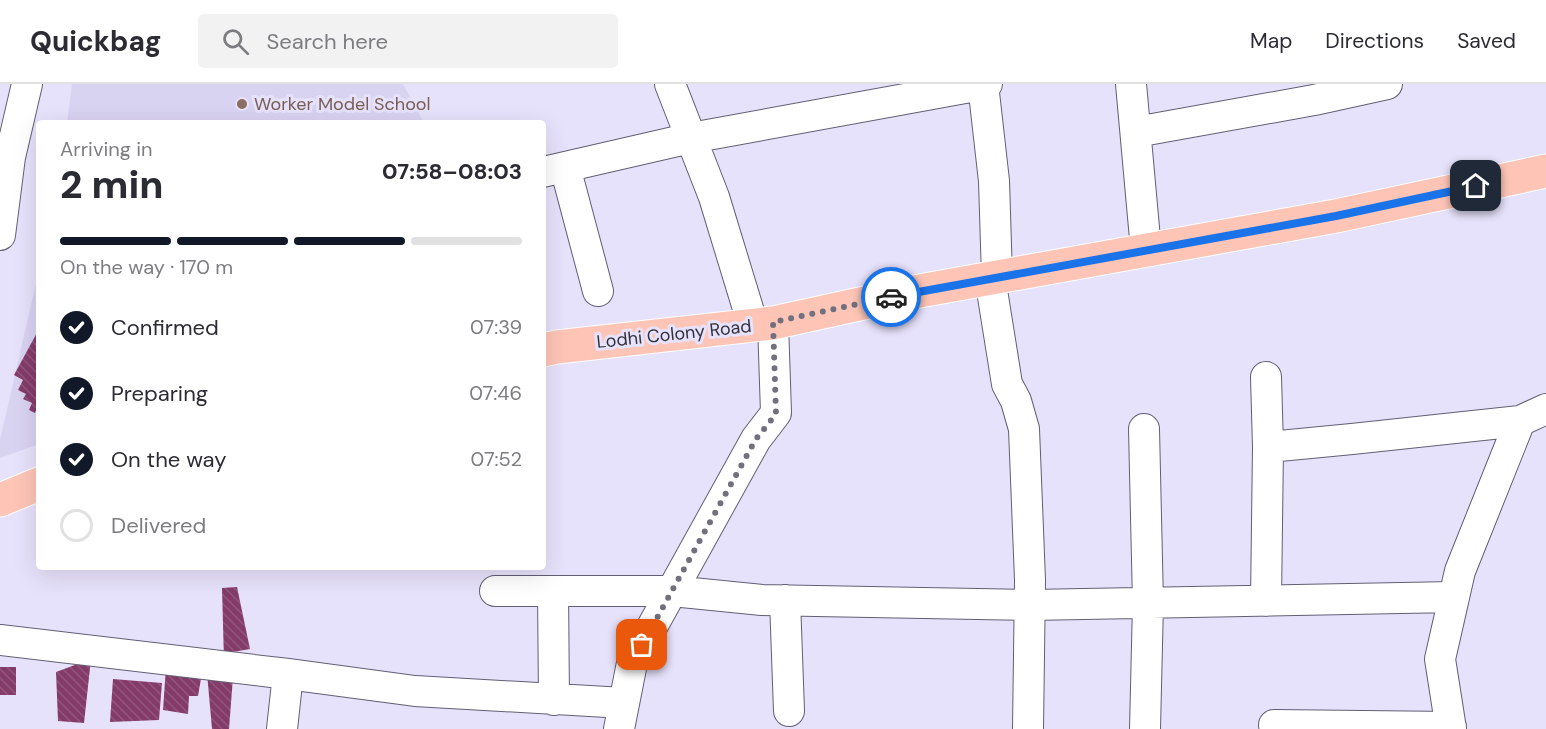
<!DOCTYPE html>
<html lang="en">
<head>
<meta charset="utf-8">
<style>
	body { margin:0; font-family:"DM Sans",sans-serif; background:#f2f2f3; color:#2b2b33; height:100vh; display:flex; flex-direction:column; font-size:22px; white-space:nowrap }
	* { box-sizing:border-box; margin:0 }
	p { font-size:20px; color:#7c7c81 }
	.icon { flex:none; width:33px; height:33px; fill:none; stroke:currentColor; stroke-width:2; stroke-linecap:round; stroke-linejoin:round }
	.map { position:relative; flex:1; overflow:hidden }
	.panel { position:absolute; left:36px; top:36px; width:510px; height:450px; display:flex; flex-direction:column; background:#fff; border-radius:6px; box-shadow:0 6px 24px #0002 }
	.panel>* { flex:none }
	.pin { position:absolute; display:grid; place-items:center; width:51px; height:51px; color:#fff; margin:-26px; border-radius:12px; box-shadow:0 3px 9px #0006 }
	.courier { position:absolute; display:grid; place-items:center; width:60px; height:60px; margin:-30px; border:4px solid #1a73e8; border-radius:50%; background:#fff; color:#222; box-shadow:0 2px 8px #0007 }
	.head em { font-style:normal; font-weight:800 }
	.head div { display:flex; flex-direction:column-reverse }
	.head { display:flex; align-items:center; justify-content:space-between; height:102px; padding:0 24px }
	h1 { font-size:39px; font-weight:800; line-height:45px }
	.bar { display:grid; grid-template-columns:repeat(4,1fr); gap:9px 6px; align-content:center; height:72px; padding:0 24px }
	.bar i { height:8px; border-radius:4px; background:#e1e1e2 }
	.bar .current { background:#111827 }
	.bar p { grid-column:span 4 }
	ol { padding:0 24px; list-style:none }
	li { display:flex; align-items:center; gap:18px; height:66px }
	li p { margin-inline-start:auto }
	li .icon { padding:6px; border-radius:50%; background:#111827; color:#fff; stroke-width:4 }
	li:last-child { color:#7c7c81 }
	li i { width:33px; height:33px; border:3px solid #e1e1e2; border-radius:50% }
	header { display:flex; align-items:center; gap:36px; box-sizing:border-box; height:84px; padding:0 30px; background:#fff; border-bottom:2px solid #e1e1e2 }
	header strong { font-size:28px }
	nav { display:flex; gap:33px; margin-inline-start:auto; font-size:21px }
	.search { width:420px; height:54px; background:#f2f2f3; display:flex; align-items:center; gap:15px; box-sizing:border-box; padding:0 21px; border-radius:6px; color:#7c7c81; font-size:22px }
	.map>svg:first-child { display:block }
	.built { fill:#d9d3f2 }
	.building { fill:url(#building-back-hatch) }
	.lines { fill:none; stroke-linecap:round; stroke-linejoin:round }
	.minor-casing { stroke:#625e73; stroke-width:32 }
	.major-casing { stroke:#fff; stroke-width:35 }
	.minor { stroke:#fff; stroke-width:30 }
	.major { stroke:#fec5b7; stroke-width:33 }
	.done { stroke:#726f7e; stroke-width:6; stroke-dasharray:0 10.8 }
	.route { stroke:#1a73e8; stroke-width:8 }
	.education-dot { fill:#8d6e63; stroke:#e7e2fb; stroke-width:2 }
	.labels { text-anchor:middle; dominant-baseline:central; stroke-width:6; stroke-linejoin:round; paint-order:stroke }
	.education-label { font-size:18px; fill:#785e54; stroke:#e7e2fb; text-anchor:start }
	.street-label { font-size:18px; fill:#33313b; stroke:#e7e2fb }
</style>
</head>
<body>
<header>
<strong>Quickbag</strong>
<div class="search"><svg class="icon" aria-label="search" viewBox="0 0 24 24"><circle cx="10" cy="10" r="6"/><path d="M15 15l6 6"/></svg>Search here</div>
<nav><a>Map</a><a>Directions</a><a>Saved</a></nav>
</header>
<div class="map">
<svg width="1546" height="645" viewBox="0 0 1546 645">
	<defs>
		<pattern id="building-back-hatch" width="6" height="6" patternUnits="userSpaceOnUse" patternTransform="scale(1.5)"><rect width="6" height="6" fill="#843b6a"/><path d="M-1 5l2 2M0 0l6 6M5-1l2 2" fill="none" stroke="#90567c"/></pattern>
	</defs>
	<rect width="100%" height="100%" fill="#e7e2fb"/>
	<!-- built -->
	<path class="built" d="M72,0H403L424,39H67Z
		M39,186V360L0,374V356Z"/>
	<!-- building -->
	<path class="building" d="M39,245V325L37,324L35,329L29,326L32,319L23,315L26,310L18,306L23,296L14,291Z
		M237,503L250,565L233,568V577H224L222,504Z
		M91,575L84,639L58,637L56,588Z
		M0,583H16V611H0Z
		M166,583L202,589L198,612H189L188,630L163,626Z
		M207,589L233,593L229,645H212Z
		M113,595L162,599L159,636L110,638Z"/>
	<g class="lines">
		<!-- minor casing -->
		<g class="minor-casing">
			<path id="minor" d="M670,0L714,113L753,241
				M983,0L994,97L997,193
				M1131,0L1146,166
				M1136,48L1314,16L1387,0
				M565,83L598,207
				M543,88L691,54L987,0
				M0,151L10,73L27,0
				M990,194L1007,300L1016,317L1024,345L1030,496L1028,645
				M1144,345L1148,519L1145,645
				M1268,363L1352,355L1520,337
				M495,507H672L762,516L1030,521L1454,513
				M553,507L554,616
				M785,516L789,627
				M1266,517L1268,363L1266,293
				M0,556L288,590L415,607L624,619
				M1274,641L1451,643
				M282,645L288,590
				M619,645L632,579L756,355L776,329L773,239
				M1451,645L1440,575L1460,487L1520,337L1546,325"/>
		</g>
		<!-- major casing -->
		<g class="major-casing">
			<path id="major" d="M543,266L557,263L773,239L914,208L1336,132L1546,87
				M0,416L39,400"/>
		</g>
		<!-- minor -->
		<use href="#minor" class="minor"/>
		<!-- major -->
		<use href="#major" class="major"/>
	</g>
	<g class="lines">
		<!-- done -->
		<path class="done" d="M642,561L756,355L776,330L773,238L891,213"/>
		<!-- route -->
		<path class="route" d="M891,213L1336,132L1476,102"/>
	</g>
	<!-- markers -->
	<circle class="education-dot" cx="242" cy="20" r="6"/>
	<g class="labels">
		<!-- education labels -->
		<g class="education-label">
			<text x="254" y="20">Worker Model School</text>
		</g>
		<!-- street labels -->
		<g class="street-label">
			<text transform="translate(674 250) rotate(-6)">Lodhi Colony Road</text>
		</g>
	</g>
</svg>
<div class="pin" style="left:642px;top:561px;background:#ea580c"><svg class="icon" aria-label="bag" viewBox="0 0 24 24"><path d="M5 8h14l-1 12H6zM9 8a3 3 0 0 1 6 0"/></svg></div>
<div class="pin" style="left:1476px;top:102px;background:#1f2937"><svg class="icon" aria-label="home" viewBox="0 0 24 24"><path d="M3 11l9-7 9 7M6 9v11h12V9"/></svg></div>
<div class="courier" style="left:891px;top:213px"><svg class="icon" aria-label="car" viewBox="0 0 24 24"><path d="M5 17H2v-5l4-1 3-4h7l3 4 3 1v5h-3M9 17h6M6 11h13"/><circle cx="7" cy="17" r="2"/><circle cx="17" cy="17" r="2"/></svg></div>
<section class="panel">
<div class="head"><div><h1>2 min</h1><p>Arriving in</p></div><em>07:58–08:03</em></div>
<div class="bar"><i class="current"></i><i class="current"></i><i class="current"></i><i></i><p>On the way · 170 m</p></div>
<ol>
<li><svg class="icon" aria-label="check" viewBox="0 0 24 24"><path d="M5 12l5 5 9-10"/></svg>Confirmed<p>07:39</p></li>
<li><svg class="icon" aria-label="check" viewBox="0 0 24 24"><path d="M5 12l5 5 9-10"/></svg>Preparing<p>07:46</p></li>
<li><svg class="icon" aria-label="check" viewBox="0 0 24 24"><path d="M5 12l5 5 9-10"/></svg>On the way<p>07:52</p></li>
<li><i></i>Delivered</li>
</ol>
</section>
</div>
</body>
</html>
